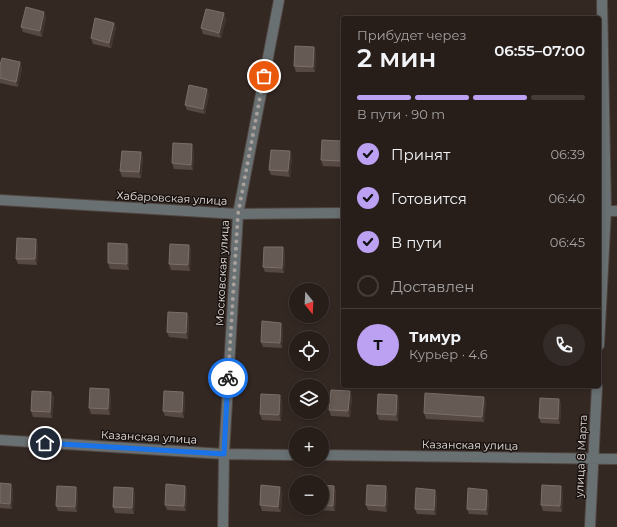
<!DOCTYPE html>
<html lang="ru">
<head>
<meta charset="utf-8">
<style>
	body { margin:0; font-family:Montserrat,sans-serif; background:#332b27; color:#f1f3f6; height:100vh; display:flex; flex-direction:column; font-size:15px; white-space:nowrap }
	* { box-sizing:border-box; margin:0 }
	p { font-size:13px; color:#a4a2a2 }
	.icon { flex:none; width:22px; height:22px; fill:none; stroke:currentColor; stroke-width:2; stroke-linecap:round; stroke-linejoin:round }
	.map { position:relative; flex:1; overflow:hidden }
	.panel { position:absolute; left:341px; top:16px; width:260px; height:372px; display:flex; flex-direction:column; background:#271e1a; border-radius:4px; box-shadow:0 2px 6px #0003,0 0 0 1px #433c39 }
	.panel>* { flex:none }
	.needle { width:26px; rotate:162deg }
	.buttons { position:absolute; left:289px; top:283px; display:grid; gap:8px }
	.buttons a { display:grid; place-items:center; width:40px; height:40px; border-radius:50%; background:#271e1a; box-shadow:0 2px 6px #0003,0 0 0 1px #433c39; font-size:20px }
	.pin { position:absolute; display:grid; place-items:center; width:34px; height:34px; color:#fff; margin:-17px; border:2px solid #fff; border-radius:50%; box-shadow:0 1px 4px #0007 }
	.courier { position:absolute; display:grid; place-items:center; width:40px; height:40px; margin:-20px; border:3px solid #1a73e8; border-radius:50%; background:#fff; color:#222; box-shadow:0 1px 5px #0007 }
	.summary em { font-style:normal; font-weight:600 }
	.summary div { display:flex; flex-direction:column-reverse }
	.summary { display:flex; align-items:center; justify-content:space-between; height:68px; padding:0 16px }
	h1 { font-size:26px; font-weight:600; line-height:30px }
	.bar { display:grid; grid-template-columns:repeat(4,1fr); gap:6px 4px; align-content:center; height:48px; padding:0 16px }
	.bar i { height:5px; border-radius:3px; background:#433c39 }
	.bar .active { background:#bca0f2 }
	.bar p { grid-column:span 4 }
	.line { display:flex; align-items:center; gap:10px; padding:0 16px; border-top:1px solid #433c39 }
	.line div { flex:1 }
	.round { display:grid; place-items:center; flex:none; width:42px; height:42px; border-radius:21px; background:#332b27 }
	ol { padding:0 16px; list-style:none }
	li { display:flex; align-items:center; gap:12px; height:44px }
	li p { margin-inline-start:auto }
	li .icon { padding:4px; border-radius:50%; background:#bca0f2; color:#111; stroke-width:4 }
	li:last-child { color:#a4a2a2 }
	li i { width:22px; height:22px; border:2px solid #433c39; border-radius:50% }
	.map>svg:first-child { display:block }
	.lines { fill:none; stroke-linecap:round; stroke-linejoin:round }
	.minor-casing { stroke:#514541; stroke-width:12 }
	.minor { stroke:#697072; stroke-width:10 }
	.wall { fill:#564943 }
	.shaded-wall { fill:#423530 }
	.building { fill:#665a54; stroke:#7a6f69 }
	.done { stroke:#a9a09b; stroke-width:4; stroke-dasharray:0 7.2 }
	.route { stroke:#1a73e8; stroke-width:5 }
	.labels { text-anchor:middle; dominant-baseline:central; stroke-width:3; stroke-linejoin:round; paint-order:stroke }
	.street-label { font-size:11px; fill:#e8e0dc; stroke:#181210 }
</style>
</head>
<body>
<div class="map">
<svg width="617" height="527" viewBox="0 0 617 527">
	<rect width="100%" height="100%" fill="#342823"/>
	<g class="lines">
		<!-- minor casing -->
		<g class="minor-casing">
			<path id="minor" d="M0,200L238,214L343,213
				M599,211H617
				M599,345L606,210L602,0
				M0,440L224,454L296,455
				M322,455L617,459
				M223,527L224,454L238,214L279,0
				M590,527L597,386"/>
		</g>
		<!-- minor -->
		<use href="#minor" class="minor"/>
	</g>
	<!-- wall -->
	<path class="wall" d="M224,13L226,19L221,38L203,34L201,28Z
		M46,17L42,37L23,32L21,27Z
		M114,23L116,28L111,48L93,44L91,38Z
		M314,47L316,52L315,72H296L294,66Z
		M20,62L22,68L18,87L0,83V65Z
		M209,94L205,114L187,110L185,105Z
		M341,141L343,146L342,167L323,166L321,160Z
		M194,150L193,170L174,169L172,163Z
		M141,152L143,158L141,178L122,177L120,171Z
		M292,156L290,177L271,175L269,170Z
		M127,244L129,249V270L110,269L108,263Z
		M38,245L37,265L18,264L16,259Z
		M189,245L191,250L190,271L171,270L169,264Z
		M283,247L285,253L284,273L265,272L263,267Z
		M187,313L189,318L188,339L169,337L167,332Z
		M283,328L282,348L263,347L261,342Z
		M51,392L54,398L52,418L33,417L31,411Z
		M183,392L185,397L184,418L165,416L163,411Z
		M111,395L110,415L91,414L89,408Z
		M397,395L399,401L398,421L379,420L377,414Z
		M352,397L350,417L331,416L329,410Z
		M559,399L561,404L560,424L541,423L539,418Z
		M282,401L281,421L262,420L260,414Z
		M486,402L484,422L426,419L424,413Z
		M0,483L13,489L12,509L0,508Z
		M322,485L334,486L336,492L335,511L316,510L315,508H322Z
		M185,486L187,491L186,511L167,510L165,505Z
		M76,487L78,492L77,512L58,511L56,506Z
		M133,488L135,494L134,514L115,513L113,507Z
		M282,492L281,512L262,511L260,505Z
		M388,492L387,512L368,510L366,505Z
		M563,492L562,512L543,511L541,505Z
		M437,495L436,515L417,514L415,509Z
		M489,495L488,515L469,514L467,509Z"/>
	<!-- shaded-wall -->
	<path class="shaded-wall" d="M44,12L46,17L42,37L40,31Z
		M224,13L226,19L221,38L219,33Z
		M114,23L116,28L111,48L109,43Z
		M314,47L316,52L315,72L313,67Z
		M20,62L22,68L18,87L16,82Z
		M207,89L209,94L205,114L203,109Z
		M341,141L343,146L342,167L340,161Z
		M192,144L194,150L193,170L191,165Z
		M290,151L292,156L290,177L288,171Z
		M141,152L143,158L141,178L139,172Z
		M36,239L38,245L37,265L35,259Z
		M127,244L129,249V270L127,264Z
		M189,245L191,250L190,271L188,265Z
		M283,247L285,253L284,273L282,268Z
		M187,313L189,318L188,339L186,333Z
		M281,323L283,328L282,348L280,343Z
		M109,389L111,395L110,415L108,409Z
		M350,391L352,397L350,417L348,411Z
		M51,392L54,398L52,418L50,412Z
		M183,392L185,397L184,418L182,412Z
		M280,395L282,401L281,421L279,415Z
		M397,395L399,401L398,421L396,415Z
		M484,397L486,402L484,422L482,417Z
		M559,399L561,404L560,424L558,419Z
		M11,484L13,489L12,509L10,504Z
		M185,486L187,491L186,511L184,506Z
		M334,486L336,492L335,511L333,506Z
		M386,486L388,492L387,512L385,506Z
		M561,486L563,492L562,512L560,506Z
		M76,487L78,492L77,512L75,507Z
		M280,487L282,492L281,512L278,507Z
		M133,488L135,494L134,514L132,508Z
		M435,490L437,495L436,515L434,510Z
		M487,490L489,495L488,515L486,510Z"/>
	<!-- building -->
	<path class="building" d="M26,7L44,12L40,31L21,27Z
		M206,9L224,13L219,33L201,28Z
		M95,18L114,23L109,43L91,38Z
		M295,46L314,47L313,67L294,66Z
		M2,58L20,62L16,82L0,78V65Z
		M189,85L207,89L203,109L185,105Z
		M322,140L341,141L340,161L321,160Z
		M173,143L192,144L191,165L172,163Z
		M271,150L290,151L288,171L269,170Z
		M122,151L141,152L139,172L120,171Z
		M17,238L36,239L35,259H16Z
		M108,243L127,244V264L108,263Z
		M170,244L189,245L188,265L169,264Z
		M264,247H283L282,268L263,267Z
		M168,312L187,313L186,333L167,332Z
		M262,321L281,323L280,343L261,342Z
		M90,388L109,389L108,409L89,408Z
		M331,390L350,391L348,411L329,410Z
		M32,391L51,392L50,412L31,411Z
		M164,391L183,392L182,412L163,411Z
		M425,393L484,397L482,417L424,413Z
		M261,394L280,395L279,415L260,414Z
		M378,394L397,395L396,415L377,414Z
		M540,398L559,399L558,419L539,418Z
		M0,483L11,484L10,504L0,503Z
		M166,484L185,486L184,506L165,505Z
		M261,485L280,487L278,507L260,505Z
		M322,485L334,486L333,506L322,505Z
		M367,485L386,486L385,506L366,505Z
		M542,485L561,486L560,506L541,505Z
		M57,486L76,487L75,507L56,506Z
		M114,487L133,488L132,508L113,507Z
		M416,488L435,490L434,510L415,509Z
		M468,488L487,490L486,510L467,509Z"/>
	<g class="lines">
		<!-- done -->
		<path class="done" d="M228,378L238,214L264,76"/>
		<!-- route -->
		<path class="route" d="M45,443L224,454L228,378"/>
	</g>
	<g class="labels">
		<!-- street labels -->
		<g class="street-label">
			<text transform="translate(172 198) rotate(3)">Хабаровская улица</text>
			<text transform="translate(222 273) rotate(-87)">Московская улица</text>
			<text transform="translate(149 437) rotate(3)">Казанская улица</text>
			<text transform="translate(470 445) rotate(1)">Казанская улица</text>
			<text transform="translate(581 456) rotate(-87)">улица 8 Марта</text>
		</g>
	</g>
</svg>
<div class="buttons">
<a><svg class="needle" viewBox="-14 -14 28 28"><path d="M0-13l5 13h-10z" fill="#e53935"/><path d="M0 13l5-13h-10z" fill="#a4a2a2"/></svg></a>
<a><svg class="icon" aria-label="locate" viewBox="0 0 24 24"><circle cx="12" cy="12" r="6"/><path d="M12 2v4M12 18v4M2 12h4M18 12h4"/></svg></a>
<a><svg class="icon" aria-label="layers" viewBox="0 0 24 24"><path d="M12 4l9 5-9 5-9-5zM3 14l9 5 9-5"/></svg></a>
<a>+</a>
<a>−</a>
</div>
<div class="pin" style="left:264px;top:76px;background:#ea580c"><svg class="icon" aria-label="bag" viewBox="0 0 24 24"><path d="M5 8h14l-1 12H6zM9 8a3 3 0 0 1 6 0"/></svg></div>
<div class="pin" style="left:45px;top:443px;background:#1f2937"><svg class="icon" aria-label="home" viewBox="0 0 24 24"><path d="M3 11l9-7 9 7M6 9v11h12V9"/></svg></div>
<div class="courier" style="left:228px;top:378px"><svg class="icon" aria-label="bike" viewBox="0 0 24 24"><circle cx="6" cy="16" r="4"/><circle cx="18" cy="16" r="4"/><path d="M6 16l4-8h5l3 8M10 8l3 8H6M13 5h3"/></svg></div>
<section class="panel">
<div class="summary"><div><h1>2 мин</h1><p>Прибудет через</p></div><em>06:55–07:00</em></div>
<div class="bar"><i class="active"></i><i class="active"></i><i class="active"></i><i></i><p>В пути · 90 m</p></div>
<ol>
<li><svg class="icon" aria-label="check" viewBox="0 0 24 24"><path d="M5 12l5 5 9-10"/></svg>Принят<p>06:39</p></li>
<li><svg class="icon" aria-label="check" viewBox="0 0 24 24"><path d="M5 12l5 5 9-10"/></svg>Готовится<p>06:40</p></li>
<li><svg class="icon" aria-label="check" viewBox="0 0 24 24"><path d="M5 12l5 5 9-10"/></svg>В пути<p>06:45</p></li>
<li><i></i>Доставлен</li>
</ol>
<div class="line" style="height:72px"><b class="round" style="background:#bca0f2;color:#111">Т</b><div><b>Тимур</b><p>Курьер · 4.6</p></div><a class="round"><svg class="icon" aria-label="phone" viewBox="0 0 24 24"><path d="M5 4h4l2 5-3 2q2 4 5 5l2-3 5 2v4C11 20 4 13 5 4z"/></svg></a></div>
</section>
</div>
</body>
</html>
